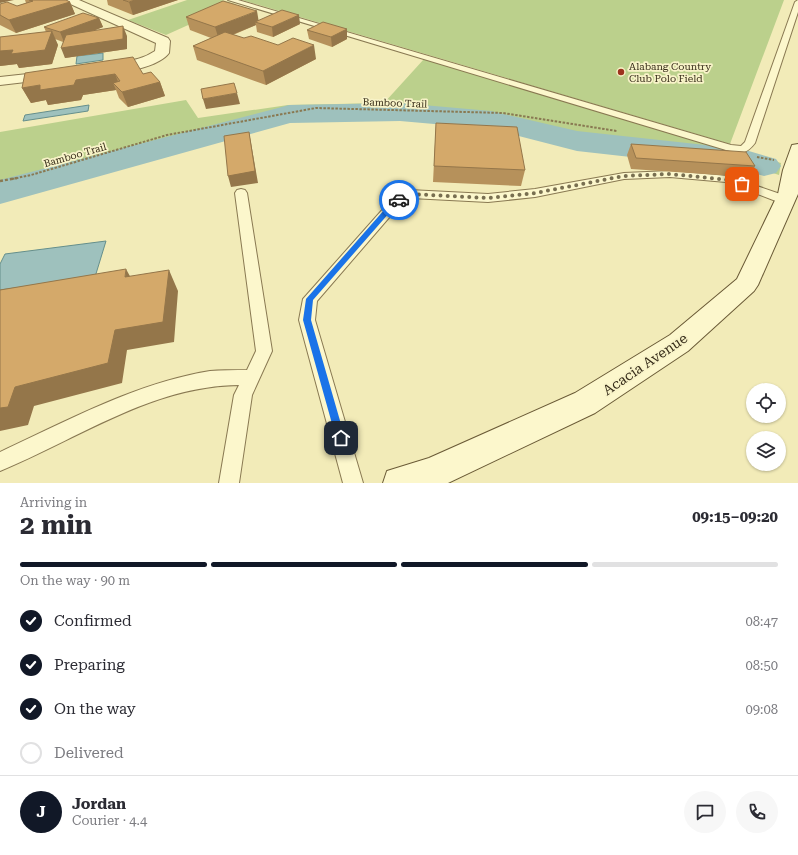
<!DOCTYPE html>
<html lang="en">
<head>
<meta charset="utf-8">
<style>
	body { margin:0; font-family:"Roboto Serif",serif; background:#f7f7f7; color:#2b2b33; height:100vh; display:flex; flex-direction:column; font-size:15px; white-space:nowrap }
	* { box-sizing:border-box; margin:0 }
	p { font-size:13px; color:#7c7c81 }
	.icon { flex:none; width:22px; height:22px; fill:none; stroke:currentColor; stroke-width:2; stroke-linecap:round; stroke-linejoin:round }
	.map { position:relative; height:483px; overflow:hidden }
	.details { display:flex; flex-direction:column; background:#fff; flex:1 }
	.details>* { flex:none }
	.tools { position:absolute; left:746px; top:383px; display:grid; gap:8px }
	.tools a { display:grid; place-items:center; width:40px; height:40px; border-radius:50%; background:#fff; box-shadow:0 1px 3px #0004; font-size:20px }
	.pin { position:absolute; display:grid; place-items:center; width:34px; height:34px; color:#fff; margin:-17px; border-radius:8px; box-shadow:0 2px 6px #0006 }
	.courier { position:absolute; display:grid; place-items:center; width:40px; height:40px; margin:-20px; border:3px solid #1a73e8; border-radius:50%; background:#fff; color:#222; box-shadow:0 1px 5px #0007 }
	.head em { font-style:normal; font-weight:700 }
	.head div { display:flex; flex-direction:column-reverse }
	.head { display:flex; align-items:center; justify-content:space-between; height:68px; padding:0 20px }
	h1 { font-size:26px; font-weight:700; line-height:30px }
	.bar { display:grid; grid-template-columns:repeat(4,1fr); gap:6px 4px; align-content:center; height:48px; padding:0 20px }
	.bar i { height:5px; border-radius:3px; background:#e1e1e2 }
	.bar .selected { background:#111827 }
	.bar p { grid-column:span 4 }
	.line { display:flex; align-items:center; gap:10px; padding:0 20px; border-top:1px solid #e1e1e2 }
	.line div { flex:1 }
	.round { display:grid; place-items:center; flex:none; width:42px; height:42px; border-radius:21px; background:#f7f7f7 }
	ol { padding:0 20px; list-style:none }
	li { display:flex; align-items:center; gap:12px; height:44px }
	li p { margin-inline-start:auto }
	li .icon { padding:4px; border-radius:50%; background:#111827; color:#fff; stroke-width:4 }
	li:last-child { color:#7c7c81 }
	li i { width:22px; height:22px; border:2px solid #e1e1e2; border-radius:50% }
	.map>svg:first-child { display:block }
	.green { fill:#bbd08c }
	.water { fill:#9ec1bd; stroke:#658f8c }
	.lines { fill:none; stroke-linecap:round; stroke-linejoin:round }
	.river { fill:#9ec1bd; fill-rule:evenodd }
	.lane-casing { stroke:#897952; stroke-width:2 }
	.street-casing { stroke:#897952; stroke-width:2 }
	.secondary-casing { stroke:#6a5a36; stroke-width:2 }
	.path-far1 { stroke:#897952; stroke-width:2; stroke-dasharray:2.5 1.5; stroke-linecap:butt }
	.path { stroke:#897952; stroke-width:2.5; stroke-dasharray:3 2; stroke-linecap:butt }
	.lane { fill:#fcf7cc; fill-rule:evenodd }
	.street { fill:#fcf7cc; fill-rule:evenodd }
	.secondary { fill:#fcf7cc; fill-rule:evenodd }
	.wall { fill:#b6915b }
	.shaded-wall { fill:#94764a }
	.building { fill:#d4a96a; stroke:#94764a }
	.route { fill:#1a73e8 }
	.done { stroke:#786f51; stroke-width:4; stroke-dasharray:0 7.2 }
	.poi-dot { fill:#9d331d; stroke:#f8f3c8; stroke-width:1.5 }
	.labels { text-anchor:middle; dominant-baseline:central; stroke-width:3.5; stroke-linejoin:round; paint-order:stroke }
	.far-poi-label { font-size:10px; fill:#362c19; stroke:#f8f3c8; text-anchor:start }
	.far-street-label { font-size:10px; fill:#362c19; stroke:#f8f3c8 }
	.near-street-label { font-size:14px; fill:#362c19; stroke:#f8f3c8 }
</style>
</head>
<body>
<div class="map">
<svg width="798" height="483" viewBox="0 0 798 483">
	<rect width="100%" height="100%" fill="#f2ebb8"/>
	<!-- green -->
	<path class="green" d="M187,0H222L235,4L166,35L128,20Z
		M242,0H784L730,144Z
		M424,59L781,163L779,175L738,162L727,156L576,138L486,117L382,108L291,111L205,128L0,182V132L186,100L198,118L288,105L384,103Z"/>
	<!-- water -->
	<path class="water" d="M103,53V60L76,64L77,56Z
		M89,105L88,111L23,121L25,115Z
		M106,241L95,277L0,290V264L5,254Z"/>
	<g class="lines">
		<!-- river -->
		<path class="river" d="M400,103L491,111L577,131L742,149L776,159L781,166L776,173L764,176L738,169L577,151L491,129L400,121L290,123L0,204V180L278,108L289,105Z"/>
		<!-- lane casing -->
		<g class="lane-casing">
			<path id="lane" d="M228,0H238L731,145L741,146L745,142L795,2L798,0V12L755,143C746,155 740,154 726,150Z
				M670,171L728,176L789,197L791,200L789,203H781L726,182L670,177L624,179L535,197L488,202L411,198L399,206L317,301L315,320L363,483H343L299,320L303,299L391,200L409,190L488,194L535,189L624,173Z
				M241,189L245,190L247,193L272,351L252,395L239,483H219L234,395L239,385C151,386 78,439 0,471V452C67,421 136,383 210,371C222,370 235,370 247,370L256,351L235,193L237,190Z"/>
		</g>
		<!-- street casing -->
		<g class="street-casing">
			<path id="street" d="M64,0H79L168,38L170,41L169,53C160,66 119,76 104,72L102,69L104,66C122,61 139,62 155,51L156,43L66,2Z
				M55,71L60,72L62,75L60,78L0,85V77Z"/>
		</g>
		<!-- secondary casing -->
		<g class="secondary-casing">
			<path id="secondary" d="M798,144V194L758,285L754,291L688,351L595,413L448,483H383L387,471L429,458L575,393L670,335L737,279L778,194L783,170L792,145Z"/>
		</g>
		<!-- path-far1 -->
		<path class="path-far1" d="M757,157L774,160
			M12,179L31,175L167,135L316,108L503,113L617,131"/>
		<!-- path -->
		<path class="path" d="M0,181L17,178"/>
		<!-- lane -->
		<use href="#lane" class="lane"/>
		<!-- street -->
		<use href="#street" class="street"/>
		<!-- secondary -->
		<use href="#secondary" class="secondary"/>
	</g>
	<!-- wall -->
	<path class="wall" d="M25,0H66L70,2L75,14L16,33L0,25V4L17,6L26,3Z
		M107,0H178L133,15L108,5Z
		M186,17L300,24L273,37L257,32L256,25L233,35L316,59L266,85L197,60L193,46L211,38L190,30Z
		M99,18L103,27L93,31L127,36V49L65,58L63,42L55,39L58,45L52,64L19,68L17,64L0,66V37L46,32L44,27Z
		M347,29V39L332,47L309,39L307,30Z
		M25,73L143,74L160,82L165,96L128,107L119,98L116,90L83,95L81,100L48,105L46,100L31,103L22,88Z
		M436,123L525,170L521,186L433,182Z
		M631,144L755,166L749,177L631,169L627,155Z"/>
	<!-- shaded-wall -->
	<path class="shaded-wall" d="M0,0H14L0,3Z
		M135,0H178L133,15L129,2Z
		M70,2L75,14L16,33L9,20Z
		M257,11L259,23L255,22L256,25L219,40L215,27Z
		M299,15L300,24L273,37L272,27Z
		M99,18L103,27L64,42L60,32Z
		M123,26L127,36V49L65,58L61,48Z
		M347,29V39L332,47L331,37Z
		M52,31L58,45L52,64L19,68L17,64L0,66V51Z
		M314,45L316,59L266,85L263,71Z
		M115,74L121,89L113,83L116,90L83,95L81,100L48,105L46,100L31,103L22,88Z
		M160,82L165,96L128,107L122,92Z
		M237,93L240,104L206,109L203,99Z
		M249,132L251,143L258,183L231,187L228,176Z
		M126,269L137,289L125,277Z
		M169,270L178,291L174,342L127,350L122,383L34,406L28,425L0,431V408L15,387L115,330Z"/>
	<!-- building -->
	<path class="building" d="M29,0H66L70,2L9,20L0,15V4L7,2L17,6L33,1Z
		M123,0H135L129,2Z
		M223,1L257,11L215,27L186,17Z
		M282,10L299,15L272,27L255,22Z
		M83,13L99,18L60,32L44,27Z
		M323,22L347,29L331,37L307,30Z
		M123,26V39L61,48L66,35Z
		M52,31L45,50L11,54L13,50L0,51V37Z
		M225,32L244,38L251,36L278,45L293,38L314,45L263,71L193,46Z
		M133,57L143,74L151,72L160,82L122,92L113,83L120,81L115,74L76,80L74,85L40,90V85L22,88L25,73Z
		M234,83L237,93L203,99L201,89Z
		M436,123L517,127L525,170L434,166Z
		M249,132L255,171L228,176L224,136Z
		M631,144L746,152L755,166L636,158Z
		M126,269L125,277L169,270L163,322L115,330L108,363L15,387L8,407L0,408V290Z"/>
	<!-- route -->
	<path class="route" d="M399,198L402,200L397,204L313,300L311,320L345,438L344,442L341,443L337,442L336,438L303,320L306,299L392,201Z"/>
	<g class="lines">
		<!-- done -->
		<path class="done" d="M399,200L409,194L488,198L535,193L624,176L670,174L728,180L742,184"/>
	</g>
	<!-- markers -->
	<circle class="poi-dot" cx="621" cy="72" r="4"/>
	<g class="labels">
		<!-- far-poi labels -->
		<g class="far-poi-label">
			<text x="629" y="66">Alabang Country<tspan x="629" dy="12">Club Polo Field</tspan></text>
		</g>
		<!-- far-street labels -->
		<g class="far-street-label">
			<text transform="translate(395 103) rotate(2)">Bamboo Trail</text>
			<text transform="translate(75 155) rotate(-16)">Bamboo Trail</text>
		</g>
		<!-- near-street labels -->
		<g class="near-street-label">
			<text transform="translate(645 364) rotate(-34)">Acacia Avenue</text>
		</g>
	</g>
</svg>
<div class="tools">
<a><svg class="icon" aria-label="locate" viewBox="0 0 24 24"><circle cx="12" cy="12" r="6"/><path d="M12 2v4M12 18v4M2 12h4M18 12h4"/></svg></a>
<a><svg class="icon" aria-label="layers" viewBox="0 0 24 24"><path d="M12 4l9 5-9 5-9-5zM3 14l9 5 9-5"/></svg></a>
</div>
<div class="pin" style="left:742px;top:184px;background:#ea580c"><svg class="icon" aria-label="bag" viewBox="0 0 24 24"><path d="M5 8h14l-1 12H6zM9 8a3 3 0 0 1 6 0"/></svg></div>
<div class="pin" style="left:341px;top:438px;background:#1f2937"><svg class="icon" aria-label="home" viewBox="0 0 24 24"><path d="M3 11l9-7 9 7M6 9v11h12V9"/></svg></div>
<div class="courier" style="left:399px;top:200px"><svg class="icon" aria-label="car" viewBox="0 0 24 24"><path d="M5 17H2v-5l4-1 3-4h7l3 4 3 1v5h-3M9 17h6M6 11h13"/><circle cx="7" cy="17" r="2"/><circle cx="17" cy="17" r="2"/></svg></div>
</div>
<section class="details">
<div class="head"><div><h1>2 min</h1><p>Arriving in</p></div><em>09:15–09:20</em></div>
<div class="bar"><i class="selected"></i><i class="selected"></i><i class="selected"></i><i></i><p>On the way · 90 m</p></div>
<ol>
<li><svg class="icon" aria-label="check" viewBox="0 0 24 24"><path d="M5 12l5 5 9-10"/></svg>Confirmed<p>08:47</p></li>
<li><svg class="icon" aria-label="check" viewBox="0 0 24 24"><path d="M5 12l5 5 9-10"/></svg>Preparing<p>08:50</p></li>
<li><svg class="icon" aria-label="check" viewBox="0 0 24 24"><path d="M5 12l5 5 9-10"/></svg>On the way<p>09:08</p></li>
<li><i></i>Delivered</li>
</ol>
<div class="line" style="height:72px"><b class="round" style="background:#111827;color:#fff">J</b><div><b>Jordan</b><p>Courier · 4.4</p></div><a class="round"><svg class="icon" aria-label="chat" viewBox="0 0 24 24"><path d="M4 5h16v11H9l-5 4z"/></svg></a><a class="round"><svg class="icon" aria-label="phone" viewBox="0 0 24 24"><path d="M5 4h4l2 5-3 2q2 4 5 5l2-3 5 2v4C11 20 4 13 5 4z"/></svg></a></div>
</section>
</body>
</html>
